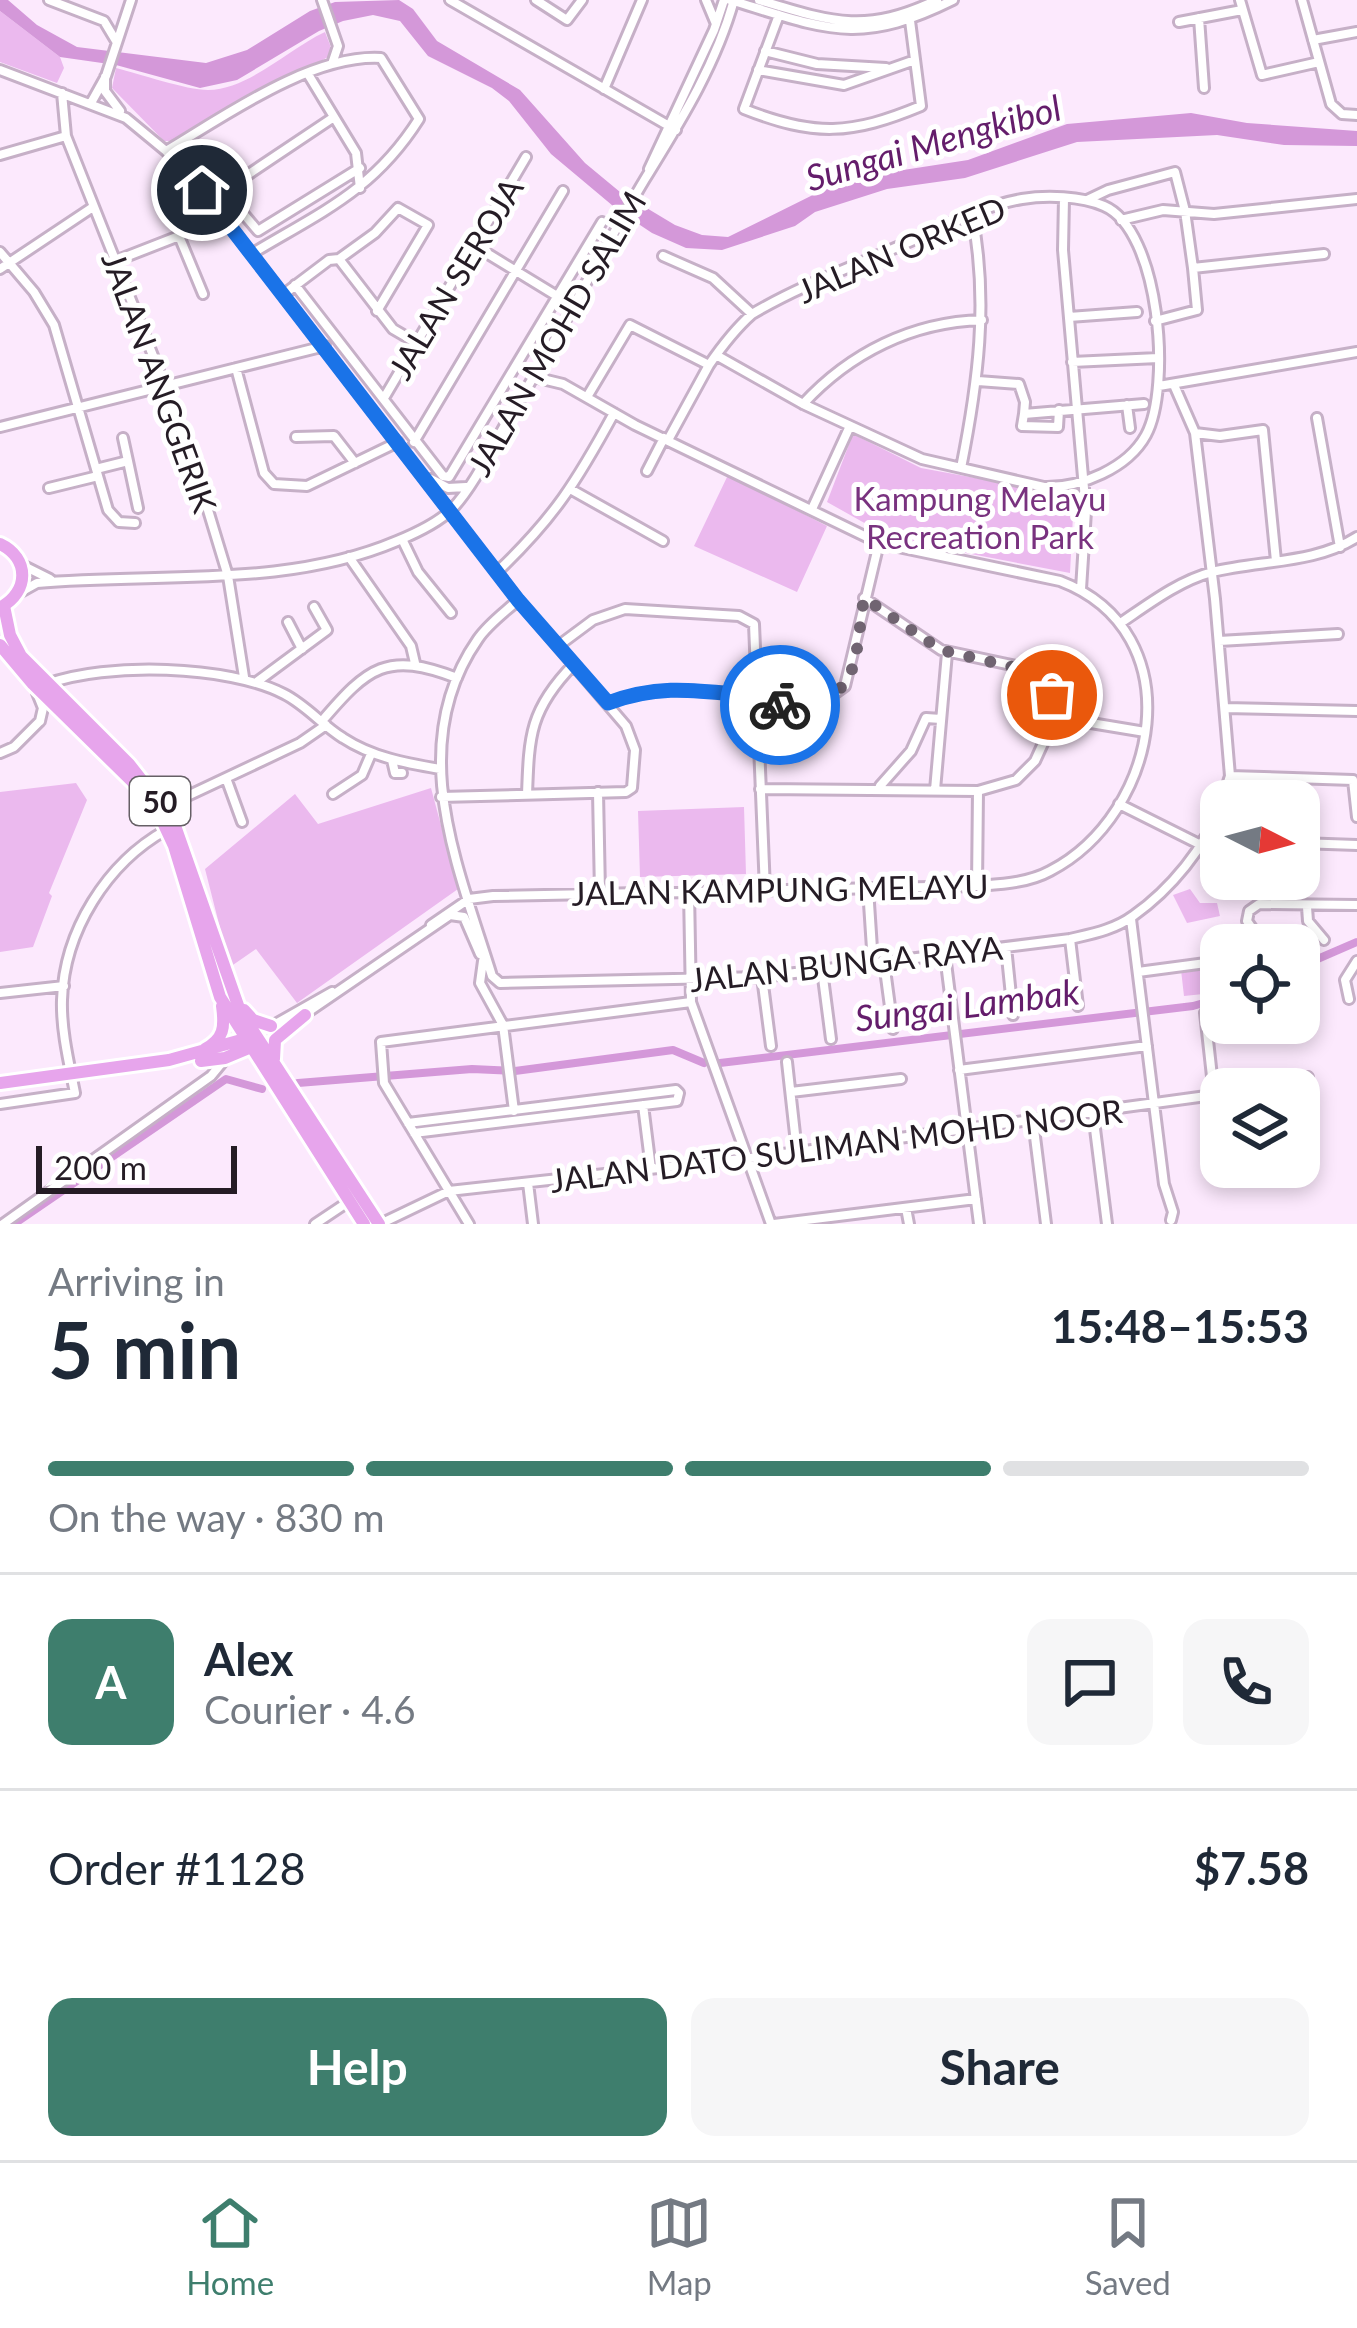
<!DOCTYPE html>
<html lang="en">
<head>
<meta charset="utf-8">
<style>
	body { margin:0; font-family:Lato,sans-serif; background:#f6f6f7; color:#1f2937; height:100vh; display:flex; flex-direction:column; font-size:45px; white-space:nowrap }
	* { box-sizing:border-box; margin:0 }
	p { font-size:39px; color:#747a83 }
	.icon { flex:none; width:66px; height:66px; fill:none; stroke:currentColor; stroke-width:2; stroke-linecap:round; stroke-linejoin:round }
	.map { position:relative; height:1224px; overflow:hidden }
	.sheet { display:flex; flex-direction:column; background:#fff; flex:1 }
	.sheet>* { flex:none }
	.needle { width:78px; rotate:96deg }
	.controls { position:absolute; left:1200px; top:780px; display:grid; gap:24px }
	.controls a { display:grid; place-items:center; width:120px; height:120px; border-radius:24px; background:#fff; box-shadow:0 6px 18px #0003; font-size:60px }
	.scale { position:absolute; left:36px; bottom:30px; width:201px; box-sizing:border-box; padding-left:12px; border:6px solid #251c25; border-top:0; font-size:33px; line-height:42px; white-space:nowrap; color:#251c25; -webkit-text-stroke:9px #fff; paint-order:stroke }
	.pin { position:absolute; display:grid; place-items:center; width:102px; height:102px; color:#fff; margin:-51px; border:6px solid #fff; border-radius:50%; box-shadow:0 3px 12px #0007 }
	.courier { position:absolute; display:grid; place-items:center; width:120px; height:120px; margin:-60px; border:9px solid #1a73e8; border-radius:50%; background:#fff; color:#222; box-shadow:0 3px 15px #0007 }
	.head em { font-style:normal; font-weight:700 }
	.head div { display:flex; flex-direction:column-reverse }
	.head { display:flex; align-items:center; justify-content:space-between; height:204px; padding:0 48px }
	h1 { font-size:78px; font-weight:700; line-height:90px }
	.bar { display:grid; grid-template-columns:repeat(4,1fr); gap:18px 12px; align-content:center; height:144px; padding:0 48px }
	.bar i { height:15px; border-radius:9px; background:#e0e1e3 }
	.bar .selected { background:#3e7e6d }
	.bar p { grid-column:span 4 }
	.line { display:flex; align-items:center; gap:30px; padding:0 48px; border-top:3px solid #e0e1e3 }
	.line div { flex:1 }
	.round { display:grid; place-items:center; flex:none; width:126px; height:126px; border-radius:24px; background:#f6f6f7 }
	.cta { display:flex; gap:24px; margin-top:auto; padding:24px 48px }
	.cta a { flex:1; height:138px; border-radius:24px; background:#3e7e6d; color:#fff; font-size:48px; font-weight:700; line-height:138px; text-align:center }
	.cta a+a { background:#f6f6f7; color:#1f2937 }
	.tabs { display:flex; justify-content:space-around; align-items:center; height:168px; border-top:3px solid #e0e1e3; background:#fff; font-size:33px; color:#747a83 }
	.tabs a { display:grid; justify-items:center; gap:6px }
	.tabs .selected { color:#3e7e6d }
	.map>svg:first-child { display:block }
	.green { fill:#ebb9ee }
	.water { fill:#d498d9 }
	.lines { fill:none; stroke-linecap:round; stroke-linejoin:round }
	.canal { stroke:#d498d9; stroke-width:8 }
	.minor-casing { stroke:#c6b0c7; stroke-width:14 }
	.highway-casing { stroke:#fff; stroke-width:18 }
	.minor { stroke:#fff; stroke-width:8 }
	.highway { stroke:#e7a5ec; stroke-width:12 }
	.done { stroke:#706471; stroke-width:12; stroke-dasharray:0 21.6 }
	.route { stroke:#1a73e8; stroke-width:15 }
	.labels { text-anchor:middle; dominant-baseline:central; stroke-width:10; stroke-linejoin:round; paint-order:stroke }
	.shield { fill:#fff; stroke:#666066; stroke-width:3 }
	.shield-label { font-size:30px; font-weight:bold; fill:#251c25 }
	.street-label { font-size:33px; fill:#251c25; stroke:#fff }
	.park-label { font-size:33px; fill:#79327f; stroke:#fff }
	.water-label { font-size:36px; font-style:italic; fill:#641d6b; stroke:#fff }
</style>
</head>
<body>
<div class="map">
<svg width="1357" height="1224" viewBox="0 0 1357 1224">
	<rect width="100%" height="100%" fill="#fce9fd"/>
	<!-- green -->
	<path class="green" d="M0,11L60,57L64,68L57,83L0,62Z
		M325,32L332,50L328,57L175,141H164L112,88L116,68C140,74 186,90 208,90C250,89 288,49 325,32Z
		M853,434L921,468L1074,496L1070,573L893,539L827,502Z
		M728,475L827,526L797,592L694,546Z
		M76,783L87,800L49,893L52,896L33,947L0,952V792Z
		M431,788L458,889L297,1003L256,949L230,967L205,869L295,794L318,824Z
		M744,807L746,874L640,877L638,811Z
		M1190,889L1200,903H1217L1220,916L1187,923L1173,895Z
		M1210,966L1213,993L1184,996L1181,970Z"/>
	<!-- water -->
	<path class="water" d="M0,0H8L37,25L77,47L206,63L247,50L310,11L335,2L399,0L413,9L437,41L520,90L585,163L620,192L675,225L702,235L728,237L845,179L968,160L1067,124L1191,113L1247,123L1357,131V146L1284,145L1217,135L1077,142L965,178L887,189L815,212L795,226L722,250L686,248L652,233L619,211L551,154L509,101L492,88L428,56L400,21L373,15L343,21L319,31L237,80L200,88L116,65L60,57L0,11Z"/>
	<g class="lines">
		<!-- canal -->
		<path class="canal" d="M1299,967L1357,942
			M720,1063L1193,1006L1221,998
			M298,1083L472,1069L515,1071L673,1050L704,1063
			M14,1224L226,1079L262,1089"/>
		<!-- minor casing -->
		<g class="minor-casing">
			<path id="minor" d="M49,0L104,21L116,41
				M322,0L338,46L332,64
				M450,0L676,130
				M536,0L567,20L582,0
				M706,0L716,24
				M730,0C826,29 858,47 953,0
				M759,0C832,22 865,34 937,0
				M1240,0L1262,75L1319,62
				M1302,0L1331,104L1342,114L1357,115
				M779,15L744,109C815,137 851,135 921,106L909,13
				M1199,18L1204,88
				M1179,22L1242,10
				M1313,40L1357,32
				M765,51L817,64L886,68
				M0,70L126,118L166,151L202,190L518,600L626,726L635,750L632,788L626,792L441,797
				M758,70L844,85L915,60
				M308,74L356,153L360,188
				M105,77V91L120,111
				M604,89L642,0
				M62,93L66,136L165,386L204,497L228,576L244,677
				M91,103L106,76L131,0
				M166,151C225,116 311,54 381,58L419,119C374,190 323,211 253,253
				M0,155L66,136
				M649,169L714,30L724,0
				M224,191L258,231L360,168
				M1064,198L1063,250L1086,511L1081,589
				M210,200L334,117
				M1087,200L1108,190L1175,172L1185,211L1193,268
				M1121,220L1163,210L1214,214L1357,199
				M179,236L203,294
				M475,246L575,307
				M0,252L34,292L54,325L108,510L119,522L135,523
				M663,256L713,278L752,314
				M339,259L375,233L398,208L428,225L377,311
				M115,261L179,236L220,211
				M0,269L93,207
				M295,285L443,476L449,477L602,222
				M284,294L329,260L339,259L393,329L417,343
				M1069,317L1137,312
				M1155,321L1197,310L1193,268L1324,254
				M1072,362L1158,358
				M236,368L264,473L274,484L307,486L398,442
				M978,381L1019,384L1025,402L1024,414L1144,404
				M1174,385L1195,433L1215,599L1230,776L1222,801
				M1159,386L1357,352
				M587,397L630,325L709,365
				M384,398L526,157
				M803,404C850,353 912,322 982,320
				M1127,405L1130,428
				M1024,414L1022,426L1058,427L1059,410
				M1317,418L1340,547
				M0,427L325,346
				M1195,433L1220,436L1263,430L1276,561
				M296,437L334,436L355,463
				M123,438L128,461
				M668,440L709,365C722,346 735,329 752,314C799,286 852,267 902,245C940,229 981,206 1022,199C1046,195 1081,196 1104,206C1160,230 1172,387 1146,435C1128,468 1081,488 1044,487L922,459L803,404L716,355
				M414,442L563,191
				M961,468C978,383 989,301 972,215
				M96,469L128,461L138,508
				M647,471L664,438
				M431,479L448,488L466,487
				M49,488L98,476
				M572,490L663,541
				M812,509L850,426
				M402,539L418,572L451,613
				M349,557L411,646L415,663
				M22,565L50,579
				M497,572C554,518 577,481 614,413
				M19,593L37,583C156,572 284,589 397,541C414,534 439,522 452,509C476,484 496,438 515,408C561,333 600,254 645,179C680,122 716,65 734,0
				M518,600C505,612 488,624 478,639C404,745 458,866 492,976L500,983L762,977L1070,939C1091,934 1114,930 1133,916C1170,890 1206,847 1221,804
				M288,622L302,649
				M1122,622C1150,603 1179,581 1212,572C1260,560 1315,564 1357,537
				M1219,641L1338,634
				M558,646L593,620L625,609L739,616L754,624L765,890
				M258,681L327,630L314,607
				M47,684C106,662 228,665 284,694C306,705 322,725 343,738C372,757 405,763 440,769
				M37,693L43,708L40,721
				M608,703C662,683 699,691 755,696
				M755,706C790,705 817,709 845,686L879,543
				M1225,708L1357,711
				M1055,717L1145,732
				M322,721C368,667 387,651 457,678
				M0,753L14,747L40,721
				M392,760L395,773H402
				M1230,776L1353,780L1357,817
				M226,778L242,822
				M880,786L911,751L926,718L941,719
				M760,789L978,791L1016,780L1035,761L1055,717V706L1042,679L1026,668L941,650L864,598
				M935,790L947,653
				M598,792L600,893
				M333,794L362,775L371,754
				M527,795C529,735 530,709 574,664
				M1119,804L1201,845
				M164,807L300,743L326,725
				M1210,831L1221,836
				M1299,843L1357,845
				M977,886L978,791
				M868,888L873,964
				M689,891L691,1002L771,1224
				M1307,907L1308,921L1324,940
				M1131,919L1164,1184L1173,1212L1171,1220
				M431,925L469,899L493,896L977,886C1001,884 1028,883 1050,871C1160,814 1194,632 1060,581L879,543L635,425L563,384L534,377
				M1070,939L1078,1006
				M1264,945L1247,921L1249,911L1259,904L1357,905
				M1006,947L1013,1015
				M945,955L979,1224
				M483,961L480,983L503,1025L514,1111
				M884,962L893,1029
				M822,970L831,1039
				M1138,972L1221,961
				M762,977L771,1046
				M0,993L64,986
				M1349,999L1345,980L1357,961
				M1205,1013L1221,1158
				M305,1014L450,915L464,917L480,954
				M272,1026L332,992
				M787,1062L797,1152
				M959,1070L1147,1046
				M1247,1089L1308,1077
				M791,1092L901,1079
				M0,1104L75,1093C69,1063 61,1030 62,1000C64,931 107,863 166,830
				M643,1105L651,1169
				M1093,1113L1107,1224
				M1033,1121L1046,1224
				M408,1123L676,1090L679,1093L677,1101L414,1133
				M1222,1167V1170
				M528,1183L533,1224
				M906,1208L909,1224
				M3,1224L211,1076L225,1059
				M315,1224L348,1202
				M380,1224L449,1191L768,1156L1221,1094
				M469,1224L384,1083L381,1042L691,1002
				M774,1224L976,1199"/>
		</g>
		<!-- highway casing -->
		<g class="highway-casing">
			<path id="highway" d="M0,544C30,558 29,592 1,607
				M4,606L10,635L21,656L129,764L173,820L240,1011L379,1224
				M0,645L33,684L143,792L160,816L174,846L220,997L364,1224
				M244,1010L253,1020L271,1026
				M205,1049C224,1039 225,1027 222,1006
				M274,1059L275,1040L305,1015
				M201,1061L225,1058L256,1045
				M0,1083L169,1060L252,1037"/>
		</g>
		<!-- minor -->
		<use href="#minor" class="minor"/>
		<!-- highway -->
		<use href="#highway" class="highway"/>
	</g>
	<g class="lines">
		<!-- done -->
		<path class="done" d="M780,705C863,704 853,665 864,598L941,650L1034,672L1052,695"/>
		<!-- route -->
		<path class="route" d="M202,190L518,600L608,703C661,683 699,691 755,696V706L780,705"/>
	</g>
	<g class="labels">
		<!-- shield labels -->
		<rect class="shield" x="130" y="777" width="60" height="48" rx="9"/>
		<g class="shield-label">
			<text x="160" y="801">50</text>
		</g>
		<!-- street labels -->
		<g class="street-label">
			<text transform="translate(901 249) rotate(-23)">JALAN ORKED</text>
			<text transform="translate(455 278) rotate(-59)">JALAN SEROJA</text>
			<text transform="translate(556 333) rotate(-60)">JALAN MOHD SALIM</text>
			<text transform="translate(160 382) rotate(70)">JALAN ANGGERIK</text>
			<text transform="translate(780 889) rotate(-1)">JALAN KAMPUNG MELAYU</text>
			<text transform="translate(846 963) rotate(-6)">JALAN BUNGA RAYA</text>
			<text transform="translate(836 1145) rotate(-7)">JALAN DATO SULIMAN MOHD NOOR</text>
		</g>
		<!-- park labels -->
		<g class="park-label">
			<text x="980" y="498">Kampung Melayu<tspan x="980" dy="38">Recreation Park</tspan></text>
		</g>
		<!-- water labels -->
		<g class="water-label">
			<text transform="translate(933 142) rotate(-16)">Sungai Mengkibol</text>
			<text transform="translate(967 1004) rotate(-7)">Sungai Lambak</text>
		</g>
	</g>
</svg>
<div class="controls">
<a><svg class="needle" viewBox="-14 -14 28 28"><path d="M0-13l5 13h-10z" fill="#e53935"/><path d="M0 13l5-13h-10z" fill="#747a83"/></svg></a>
<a><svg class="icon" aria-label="locate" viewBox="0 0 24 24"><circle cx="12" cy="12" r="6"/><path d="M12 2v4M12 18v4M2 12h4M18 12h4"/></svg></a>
<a><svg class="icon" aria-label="layers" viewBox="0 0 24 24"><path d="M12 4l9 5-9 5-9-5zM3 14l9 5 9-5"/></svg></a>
</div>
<div class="scale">200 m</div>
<div class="pin" style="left:1052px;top:695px;background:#ea580c"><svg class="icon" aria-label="bag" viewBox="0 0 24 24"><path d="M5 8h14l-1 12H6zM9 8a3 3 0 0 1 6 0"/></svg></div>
<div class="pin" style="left:202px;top:190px;background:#1f2937"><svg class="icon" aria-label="home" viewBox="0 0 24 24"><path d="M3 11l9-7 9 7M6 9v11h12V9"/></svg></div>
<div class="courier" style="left:780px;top:705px"><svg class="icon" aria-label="bike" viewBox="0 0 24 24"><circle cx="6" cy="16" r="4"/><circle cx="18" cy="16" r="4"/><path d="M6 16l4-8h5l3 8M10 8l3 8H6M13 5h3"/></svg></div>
</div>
<section class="sheet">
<div class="head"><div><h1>5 min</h1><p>Arriving in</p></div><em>15:48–15:53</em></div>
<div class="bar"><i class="selected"></i><i class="selected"></i><i class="selected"></i><i></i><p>On the way · 830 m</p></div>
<div class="line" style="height:216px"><b class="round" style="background:#3e7e6d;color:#fff">A</b><div><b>Alex</b><p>Courier · 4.6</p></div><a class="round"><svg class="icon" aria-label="chat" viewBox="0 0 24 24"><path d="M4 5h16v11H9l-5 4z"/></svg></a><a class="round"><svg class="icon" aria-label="phone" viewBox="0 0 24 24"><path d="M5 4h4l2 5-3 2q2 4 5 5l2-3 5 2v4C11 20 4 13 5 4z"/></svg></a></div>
<div class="line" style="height:156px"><div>Order #1128</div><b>$7.58</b></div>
<div class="cta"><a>Help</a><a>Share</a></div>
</section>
<nav class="tabs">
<a class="selected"><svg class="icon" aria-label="home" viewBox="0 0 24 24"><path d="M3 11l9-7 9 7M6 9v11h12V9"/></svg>Home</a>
<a><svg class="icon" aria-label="map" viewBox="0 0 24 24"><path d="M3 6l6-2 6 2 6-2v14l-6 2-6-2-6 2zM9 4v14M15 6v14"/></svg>Map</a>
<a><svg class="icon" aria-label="saved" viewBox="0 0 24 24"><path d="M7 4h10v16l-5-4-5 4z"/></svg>Saved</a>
</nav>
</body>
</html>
